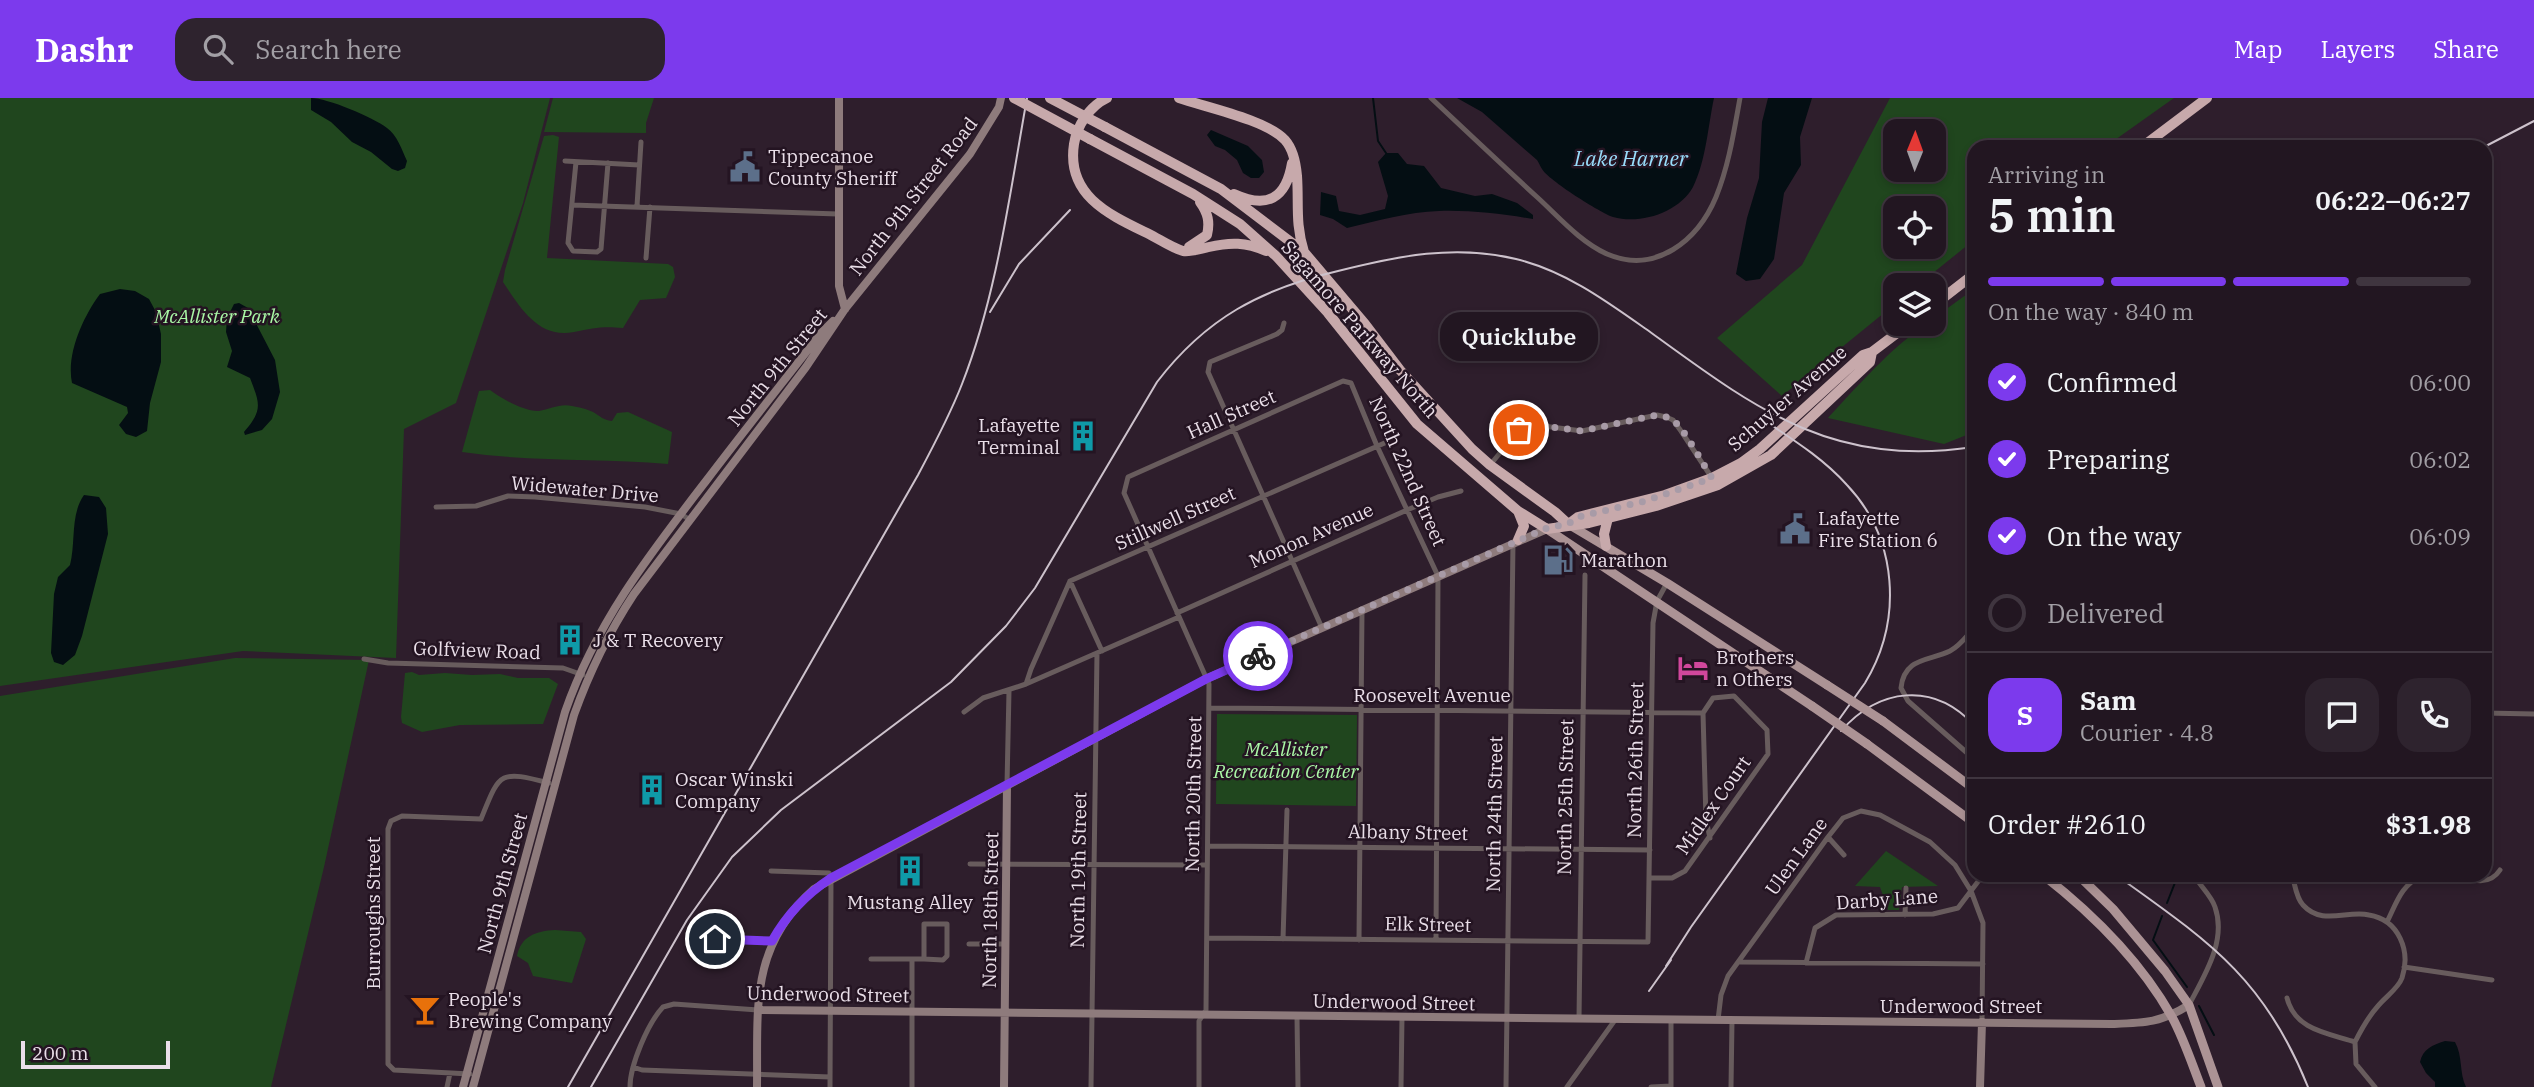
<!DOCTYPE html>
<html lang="en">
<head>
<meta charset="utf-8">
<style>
	body { margin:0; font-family:"IBM Plex Serif",serif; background:#2e232e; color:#f1f3f6; height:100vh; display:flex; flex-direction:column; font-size:26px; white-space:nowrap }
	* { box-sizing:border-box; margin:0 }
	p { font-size:23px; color:#a29fa5 }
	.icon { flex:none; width:38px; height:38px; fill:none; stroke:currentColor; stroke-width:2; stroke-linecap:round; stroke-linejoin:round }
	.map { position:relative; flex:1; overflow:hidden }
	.details { position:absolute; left:1967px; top:42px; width:525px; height:742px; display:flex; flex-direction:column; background:#221621; border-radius:21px; box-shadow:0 4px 10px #0003,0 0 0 2px #3f353f }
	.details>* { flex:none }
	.needle { width:46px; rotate:1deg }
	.buttons { position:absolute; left:1883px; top:21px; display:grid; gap:14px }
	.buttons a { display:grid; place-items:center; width:63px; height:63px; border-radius:14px; background:#221621; box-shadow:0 4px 10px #0003,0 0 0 2px #3f353f; font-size:35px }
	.scale { position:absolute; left:21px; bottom:18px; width:149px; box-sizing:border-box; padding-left:7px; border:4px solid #eadfe9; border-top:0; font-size:19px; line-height:24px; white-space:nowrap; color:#eadfe9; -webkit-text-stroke:5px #241422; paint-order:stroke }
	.pin { position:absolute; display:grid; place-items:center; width:60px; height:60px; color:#fff; margin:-30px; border:4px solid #fff; border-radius:50%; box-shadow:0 2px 7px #0007 }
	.courier { position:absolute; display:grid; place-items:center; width:70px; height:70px; margin:-35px; border:5px solid #7c3aed; border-radius:50%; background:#fff; color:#222; box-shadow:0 2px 9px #0007 }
	.bubble { position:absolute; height:49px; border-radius:21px; background:#221621; box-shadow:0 4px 10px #0003,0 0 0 2px #3f353f; font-size:23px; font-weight:600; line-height:49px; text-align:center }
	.head em { font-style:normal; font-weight:600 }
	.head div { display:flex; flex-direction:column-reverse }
	.head { display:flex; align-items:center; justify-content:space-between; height:119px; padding:0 21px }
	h1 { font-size:46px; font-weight:600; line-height:52px }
	.bar { display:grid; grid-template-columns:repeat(4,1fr); gap:10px 7px; align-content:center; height:84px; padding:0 21px }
	.bar i { height:9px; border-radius:5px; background:#3f353f }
	.bar .active { background:#7c3aed }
	.bar p { grid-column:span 4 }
	.line { display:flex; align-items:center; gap:18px; padding:0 21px; border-top:2px solid #3f353f }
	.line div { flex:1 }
	.round { display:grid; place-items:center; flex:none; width:74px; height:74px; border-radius:21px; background:#2e232e }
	ol { padding:0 21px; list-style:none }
	li { display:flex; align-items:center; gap:21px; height:77px }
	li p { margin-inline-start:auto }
	li .icon { padding:7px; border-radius:50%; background:#7c3aed; color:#fff; stroke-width:4 }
	li:last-child { color:#a29fa5 }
	li i { width:38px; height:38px; border:4px solid #3f353f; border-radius:50% }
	header { display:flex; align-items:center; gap:42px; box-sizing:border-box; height:98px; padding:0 35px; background:#7c3aed; color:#fff }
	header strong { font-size:33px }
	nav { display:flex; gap:38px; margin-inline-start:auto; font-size:24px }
	.search { width:490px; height:63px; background:#2e232e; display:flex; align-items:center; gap:18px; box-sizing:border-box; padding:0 24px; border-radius:21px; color:#a29fa5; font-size:26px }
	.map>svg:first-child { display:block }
	.green { fill:#20461e; fill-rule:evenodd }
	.water { fill:#040e13 }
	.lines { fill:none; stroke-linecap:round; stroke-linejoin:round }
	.stream { stroke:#040e13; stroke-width:2 }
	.street { stroke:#685c5d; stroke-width:5 }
	.secondary { stroke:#8e7b7c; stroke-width:8 }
	.primary { stroke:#ac9395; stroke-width:9 }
	.highway { stroke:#c7a9ab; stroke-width:10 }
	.rail { stroke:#cdc2cc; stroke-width:2 }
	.primary-bridge { stroke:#ac9395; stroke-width:9 }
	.highway-bridge { stroke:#c7a9ab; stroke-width:10 }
	.done { stroke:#a89ba7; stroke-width:7; stroke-dasharray:0 12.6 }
	.route { stroke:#7c3aed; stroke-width:9 }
	.labels { text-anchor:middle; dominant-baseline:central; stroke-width:5; stroke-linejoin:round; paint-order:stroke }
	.poi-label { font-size:19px; fill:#eadfe9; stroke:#241422; text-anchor:start }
	.street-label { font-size:19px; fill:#eadfe9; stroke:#241422 }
	.park-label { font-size:19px; font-style:italic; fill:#aaf8a6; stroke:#241422 }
	.water-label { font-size:21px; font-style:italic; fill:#99ddfb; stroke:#241422 }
</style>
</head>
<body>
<header>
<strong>Dashr</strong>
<div class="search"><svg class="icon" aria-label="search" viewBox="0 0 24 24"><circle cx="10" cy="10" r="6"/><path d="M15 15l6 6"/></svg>Search here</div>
<nav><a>Map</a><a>Layers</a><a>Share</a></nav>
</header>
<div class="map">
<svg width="2534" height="989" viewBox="0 0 2534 989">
	<rect width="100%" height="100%" fill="#2e1e2c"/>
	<!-- green -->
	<path class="green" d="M0,0H550L523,105L456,305L404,331L396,560L243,553L0,588Z
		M553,0H654L646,25V35L544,34Z
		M1890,0H2174L2105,49H1974V142L1918,187H1895V206L1782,298L1717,240L1802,167ZM1895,33H1934V72H1895ZM1895,110H1934V149H1895Z
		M553,37L559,39L547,160L668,166L673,169L675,179L666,200L640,202L623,230C602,228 594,230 574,234C538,241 520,209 503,184L505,172L544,38Z
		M1974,191V334L1944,346L1828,320C1846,301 1911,226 1934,226V220Z
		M490,292C502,301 525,314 539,313C550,311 561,305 572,308C578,309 587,311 593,314C600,318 603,322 612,323L617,315L628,314L672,334L668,366C599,360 530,364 462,354L479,293Z
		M235,560L369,562L324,769L271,989H0V598Z
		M412,574L419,577L445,575L472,577L500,576L518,580H549L558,586L543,626L460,627L422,634L402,625L401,619L405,575Z
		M1217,616L1357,617L1356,708L1216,706Z
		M1886,753L1938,788L1902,789L1899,812H1888L1880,789L1855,788Z
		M555,832L581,834L586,841L572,885L533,878L528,865L517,858C521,838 536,833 555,832Z"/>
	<!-- water -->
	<path class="water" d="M311,0C327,0 373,19 387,30C397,37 402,52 407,63L405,70L398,73L392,71L371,54L352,44L331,24L311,12Z
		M1457,0H1714C1708,28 1706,63 1693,89C1679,114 1641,127 1613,119C1601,115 1548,82 1542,71C1540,68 1539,65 1537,62L1482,14Z
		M1768,0H1812L1800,39L1801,67L1784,95L1774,161L1760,181L1746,183L1736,176L1747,120L1759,80L1762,24Z
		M1211,32L1248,48L1262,62L1264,74L1259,80H1251L1243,75L1237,62L1225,52L1215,48L1207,37Z
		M1386,55H1398L1407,66L1424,68L1441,90L1475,98L1492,96L1517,105L1533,117V121C1502,116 1471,112 1439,113C1408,114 1377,123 1347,130L1333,121L1320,117L1321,94L1336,98L1339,113L1360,117L1385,111L1388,98L1378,64Z
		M120,191L135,193L149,201L156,214L161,236V264L150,305L147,333L136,339L126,336L119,327L128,315L127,309L72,285C66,256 83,219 100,196Z
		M239,205L248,210L275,262L280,294L272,321L262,332L245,337L244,334C263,312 260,306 250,280L227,269L232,253L226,234L227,220L234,206Z
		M84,397L99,399L106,410L108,436L82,538L75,557L63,567L54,564L51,555L54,496L58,479L70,467C76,444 70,417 84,397Z
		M2445,943L2455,944C2463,958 2459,975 2466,989H2435V984L2426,975L2420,964C2423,951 2432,947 2445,943Z"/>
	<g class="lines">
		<!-- stream -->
		<path class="stream" d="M1373,0L1378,43L1386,55
			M2167,805L2178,777
			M2162,818L2153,842L2187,889
			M2199,908L2214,937"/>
		<!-- street -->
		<path class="street" d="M1431,0C1466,33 1501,66 1537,99C1558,118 1580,144 1607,156C1656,177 1698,142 1716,99C1729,67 1734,33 1740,0
			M565,63L639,67
			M576,64L568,145L573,153L597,154L601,151L608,65
			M572,107L838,116
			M637,108L641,44
			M646,160L650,109
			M1284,225L1282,232L1277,236L1210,264L1208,274L1322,530
			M1490,367L1519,332L1528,326L1582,333L1657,317L1666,319L1673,322L1681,333L1712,380
			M436,409L476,408L508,398L535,399L645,409L681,416L690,422
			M1070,483L1102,553
			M1177,515L1407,412L1438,399L1461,393
			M1974,530C1966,539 1960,548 1950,553C1930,563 1904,559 1901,590L1908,603L1974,661
			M364,561L388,565L563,570L583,577
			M1026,586L1031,571L1070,483L1396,340
			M1211,610L1703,615L1713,600L1734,598L1767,632L1768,656L1685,773L1672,780H1649
			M964,614L983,600L1026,586L1179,519
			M1703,615L1706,722L1710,740
			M2485,615L2534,616
			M1007,687L1009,593
			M1828,739L1844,757
			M1208,748L1650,752
			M970,766L1207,767
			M771,773L829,775L831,780L830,989
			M2292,777C2295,786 2296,800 2303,807C2322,828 2347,812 2369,817C2399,822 2411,853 2402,880C2398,891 2385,899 2378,908C2368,919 2361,932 2355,944
			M2455,777C2471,782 2489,789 2500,772
			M1905,817L1906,790
			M2387,824C2397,804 2401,787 2423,777
			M924,826H947V858L943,862L924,861Z
			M1207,840L1648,844L1653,525L1657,503L1667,485
			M708,841L773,843
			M1283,841L1287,712
			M1359,842L1362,512
			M969,846H1005
			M871,861H924
			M912,862V989
			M1740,864L1983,866
			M1806,865L1815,830L1836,817L1933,816L1958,810L1983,777
			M2404,869L2492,882
			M2287,900C2295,932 2327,935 2355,944
			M2189,907C2204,878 2227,843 2215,809C2211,797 2199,787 2194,777
			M1297,919L1298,989
			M1579,921L1585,477
			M1718,922L1721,897L1728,878L1828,739L1843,720L1861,713L1880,717L1930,744L1955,767L1971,793L1983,825L1982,924
			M2355,944L2356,966L2375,989
			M633,969L642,972L830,979
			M470,976L394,972L388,966V731L391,723L402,718L481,721C500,674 499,672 549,685
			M447,989L450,975
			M630,989C630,967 648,925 663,909L674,906L758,912
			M1091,989L1097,555
			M1199,989V923L1206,912L1209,586L1124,395L1128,379L1343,283L1351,285L1377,348L1438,478L1436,842
			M1401,989L1402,919
			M1506,989L1513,444
			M1567,989L1615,922
			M1651,989L1671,988
			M1671,989V922
			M1731,989L1732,923"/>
		<!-- secondary -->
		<path class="secondary" d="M839,0V188L845,211
			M758,912L2112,926C2145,925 2160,925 2189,907
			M463,989L565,614C596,525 649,457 706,383C744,333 783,284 821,235L833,223
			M473,989L574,617C589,575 609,534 634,496L806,269L845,211L970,56L999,9L1001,0
			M757,989C758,910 749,849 814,791L1206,581L1547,431
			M1004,989L1007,687
			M1980,989L1982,924"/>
		<!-- primary -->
		<path class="primary" d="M1568,426L1667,485L1827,587
			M1547,431L1812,608
			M1883,623L1974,691
			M1867,646L1974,725
			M2043,777C2093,816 2141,864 2172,919C2184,941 2192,966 2201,989
			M2078,777L2113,811L2165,873L2189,907L2218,989"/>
		<!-- highway -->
		<path class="highway" d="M1107,0C1090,8 1077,27 1074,46C1066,98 1110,117 1149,136C1159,141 1172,150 1183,153C1191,154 1201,151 1209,149C1230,144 1246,144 1266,153
			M1179,0C1205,9 1267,22 1285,42C1293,51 1296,66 1297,78C1299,106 1295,125 1304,154
			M1105,29L1221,91L1304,154L1365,226L1400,272L1472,351L1490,367L1555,414L1568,426
			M1090,41L1193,96L1240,126L1276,158L1328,215L1417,326L1518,413L1547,431L1589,425L1656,408L1718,387L1771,357L1870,264L1872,254
			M2142,49L2207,0
			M1234,96C1267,111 1286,101 1292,65
			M1189,149L1207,137C1210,124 1208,115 1200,104
			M1934,207L1974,176
			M1570,425L1578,419L1665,397L1712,380L1741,365L1760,351L1863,257L1872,254L1909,226
			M1518,442L1524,428L1518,413
			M1606,448L1604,436L1608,420"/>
		<!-- rail -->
		<path class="rail" d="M2484,49L2534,23
			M990,214L1019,166L1070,112
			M1841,633C1879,590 1933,583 1974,627
			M2116,777C2208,843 2264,879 2308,989
			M1666,868L1691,829L1865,585C1903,522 1898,441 1847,387C1823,360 1792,341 1762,321
			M1649,893L1671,862
			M568,989L918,377C934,347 950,317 962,286C997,197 1010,94 1027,0
			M591,989L687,822L732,759L781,712L951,584L1006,528L1035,490L1157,284C1206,220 1261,191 1338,173C1398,158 1455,146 1516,161C1565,173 1605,202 1646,231C1755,310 1830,370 1974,349"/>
		<!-- primary-bridge -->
		<path class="primary-bridge" d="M1827,587L1883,623
			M1812,608L1867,646"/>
		<!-- highway-bridge -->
		<path class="highway-bridge" d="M1014,0L1090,41
			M1050,0L1105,29"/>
	</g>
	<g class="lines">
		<!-- done -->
		<path class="done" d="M1258,558L1547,430L1568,426L1578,419L1645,403L1712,380C1702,365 1686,333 1673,322C1669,319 1662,318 1657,317L1582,333L1528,326L1519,332"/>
		<!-- route -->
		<path class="route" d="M715,841L772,843C787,816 805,797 831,780L1206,581L1258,558"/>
	</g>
	<!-- icons -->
	<defs>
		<g id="civic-bare" transform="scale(2.415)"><path d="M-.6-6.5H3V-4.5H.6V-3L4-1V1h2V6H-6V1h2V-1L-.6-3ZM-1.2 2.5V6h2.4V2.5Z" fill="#5c6f8a" stroke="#241422" stroke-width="2.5" paint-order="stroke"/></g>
		<g id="building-bare" transform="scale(2.415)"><path d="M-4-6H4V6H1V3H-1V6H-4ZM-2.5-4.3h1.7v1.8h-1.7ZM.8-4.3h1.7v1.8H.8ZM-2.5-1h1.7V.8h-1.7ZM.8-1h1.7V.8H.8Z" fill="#0f9aa8" stroke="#241422" stroke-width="2.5" paint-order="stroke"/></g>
		<g id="fuel-bare" transform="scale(2.415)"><path d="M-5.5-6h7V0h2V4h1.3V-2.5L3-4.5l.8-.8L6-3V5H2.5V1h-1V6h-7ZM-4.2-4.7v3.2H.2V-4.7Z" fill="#5c6f8a" stroke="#241422" stroke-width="2.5" paint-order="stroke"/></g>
		<g id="hotel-bare" transform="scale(2.415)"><path d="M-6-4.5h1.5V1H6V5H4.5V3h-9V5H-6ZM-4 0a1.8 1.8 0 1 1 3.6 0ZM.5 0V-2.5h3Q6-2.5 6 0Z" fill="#d1479c" stroke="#241422" stroke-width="2.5" paint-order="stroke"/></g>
		<g id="bar-bare" transform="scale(2.415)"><path d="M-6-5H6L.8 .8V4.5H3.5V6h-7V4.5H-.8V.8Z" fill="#e8710a" stroke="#241422" stroke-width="2.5" paint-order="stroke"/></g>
	</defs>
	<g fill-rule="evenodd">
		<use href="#civic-bare" x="745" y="69"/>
		<use href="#building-bare" x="1083" y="338"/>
		<use href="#civic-bare" x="1795" y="431"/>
		<use href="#fuel-bare" x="1558" y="462"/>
		<use href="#building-bare" x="570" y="542"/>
		<use href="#hotel-bare" x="1693" y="570"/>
		<use href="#building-bare" x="652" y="692"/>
		<use href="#building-bare" x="910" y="773"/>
		<use href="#bar-bare" x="425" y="912"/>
	</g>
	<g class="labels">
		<!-- poi labels -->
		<g class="poi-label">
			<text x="768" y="58">Tippecanoe<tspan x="768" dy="22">County Sheriff</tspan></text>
			<text x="1060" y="327" text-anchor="end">Lafayette<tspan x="1060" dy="22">Terminal</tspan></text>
			<text x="1818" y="420">Lafayette<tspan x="1818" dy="22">Fire Station 6</tspan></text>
			<text x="1581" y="462">Marathon</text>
			<text x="593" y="542">J &amp; T Recovery</text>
			<text x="1716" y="559">Brothers<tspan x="1716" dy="22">n Others</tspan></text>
			<text x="675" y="681">Oscar Winski<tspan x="675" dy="22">Company</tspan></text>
			<text x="910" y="804" text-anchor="middle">Mustang Alley</text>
			<text x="448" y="901">People's<tspan x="448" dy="22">Brewing Company</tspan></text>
		</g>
		<!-- street labels -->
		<g class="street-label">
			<text transform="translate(913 98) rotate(-52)">North 9th Street Road</text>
			<text transform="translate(1360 231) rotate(49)">Sagamore Parkway North</text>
			<text transform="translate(777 269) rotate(-51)">North 9th Street</text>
			<text transform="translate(1787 300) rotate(-41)">Schuyler Avenue</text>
			<text transform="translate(1231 316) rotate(-24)">Hall Street</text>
			<text transform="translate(1408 373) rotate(66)">North 22nd Street</text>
			<text transform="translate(585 391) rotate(5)">Widewater Drive</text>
			<text transform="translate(1175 420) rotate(-24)">Stillwell Street</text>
			<text transform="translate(1311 437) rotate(-24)">Monon Avenue</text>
			<text transform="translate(477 552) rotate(2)">Golfview Road</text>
			<text x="1432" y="597">Roosevelt Avenue</text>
			<text transform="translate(1635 662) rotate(-89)">North 26th Street</text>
			<text transform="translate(1193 696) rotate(-89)">North 20th Street</text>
			<text transform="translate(1565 699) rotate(-89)">North 25th Street</text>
			<text transform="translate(1713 707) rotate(-55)">Midlex Court</text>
			<text transform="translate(1494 716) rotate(-89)">North 24th Street</text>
			<text transform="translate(1408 734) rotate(1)">Albany Street</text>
			<text transform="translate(1796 758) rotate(-54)">Ulen Lane</text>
			<text transform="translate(1078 772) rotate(-89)">North 19th Street</text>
			<text transform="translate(502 785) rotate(-75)">North 9th Street</text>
			<text transform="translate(1887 801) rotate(-4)">Darby Lane</text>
			<text transform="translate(990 812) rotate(-89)">North 18th Street</text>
			<text transform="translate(373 815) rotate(-90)">Burroughs Street</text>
			<text transform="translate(1428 826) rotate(1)">Elk Street</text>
			<text transform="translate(828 896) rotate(1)">Underwood Street</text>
			<text transform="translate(1394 904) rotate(1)">Underwood Street</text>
			<text x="1961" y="908">Underwood Street</text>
		</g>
		<!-- park labels -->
		<g class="park-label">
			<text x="217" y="218">McAllister Park</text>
			<text x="1286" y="651">McAllister<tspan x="1286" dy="22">Recreation Center</tspan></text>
		</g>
		<!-- water labels -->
		<g class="water-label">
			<text x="1631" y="60">Lake Harner</text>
		</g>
	</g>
</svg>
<div class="buttons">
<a><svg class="needle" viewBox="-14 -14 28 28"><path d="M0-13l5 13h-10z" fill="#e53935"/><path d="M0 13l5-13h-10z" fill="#a29fa5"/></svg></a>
<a><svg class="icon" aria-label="locate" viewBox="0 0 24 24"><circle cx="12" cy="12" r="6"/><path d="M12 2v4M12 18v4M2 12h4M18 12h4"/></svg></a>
<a><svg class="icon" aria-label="layers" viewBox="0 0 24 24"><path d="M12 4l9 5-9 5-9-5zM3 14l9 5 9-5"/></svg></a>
</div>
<div class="scale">200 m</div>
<div class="pin" style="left:1519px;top:332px;background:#ea580c"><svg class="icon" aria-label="bag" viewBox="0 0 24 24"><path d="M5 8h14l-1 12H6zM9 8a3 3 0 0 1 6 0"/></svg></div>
<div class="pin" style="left:715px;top:841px;background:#1f2937"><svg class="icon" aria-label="home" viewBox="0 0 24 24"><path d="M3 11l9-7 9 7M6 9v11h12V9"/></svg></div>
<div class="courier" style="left:1258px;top:558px"><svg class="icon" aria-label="bike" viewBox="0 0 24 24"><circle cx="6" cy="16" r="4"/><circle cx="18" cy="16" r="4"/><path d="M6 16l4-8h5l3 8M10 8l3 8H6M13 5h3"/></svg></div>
<div class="bubble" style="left:1440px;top:214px;width:158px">Quicklube</div>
<section class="details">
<div class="head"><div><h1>5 min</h1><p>Arriving in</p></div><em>06:22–06:27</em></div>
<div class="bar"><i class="active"></i><i class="active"></i><i class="active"></i><i></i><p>On the way · 840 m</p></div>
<ol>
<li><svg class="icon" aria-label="check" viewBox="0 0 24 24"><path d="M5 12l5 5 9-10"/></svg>Confirmed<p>06:00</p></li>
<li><svg class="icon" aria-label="check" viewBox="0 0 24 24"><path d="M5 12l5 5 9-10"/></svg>Preparing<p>06:02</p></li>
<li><svg class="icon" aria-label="check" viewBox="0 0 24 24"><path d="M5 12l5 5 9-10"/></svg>On the way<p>06:09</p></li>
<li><i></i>Delivered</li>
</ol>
<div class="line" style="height:126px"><b class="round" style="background:#7c3aed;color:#fff">S</b><div><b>Sam</b><p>Courier · 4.8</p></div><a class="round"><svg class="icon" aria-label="chat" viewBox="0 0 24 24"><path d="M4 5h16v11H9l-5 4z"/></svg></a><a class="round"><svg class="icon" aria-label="phone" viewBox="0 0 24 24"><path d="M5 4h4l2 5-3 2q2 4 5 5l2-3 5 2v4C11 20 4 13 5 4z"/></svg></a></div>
<div class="line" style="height:91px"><div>Order #2610</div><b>$31.98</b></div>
</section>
</div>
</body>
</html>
